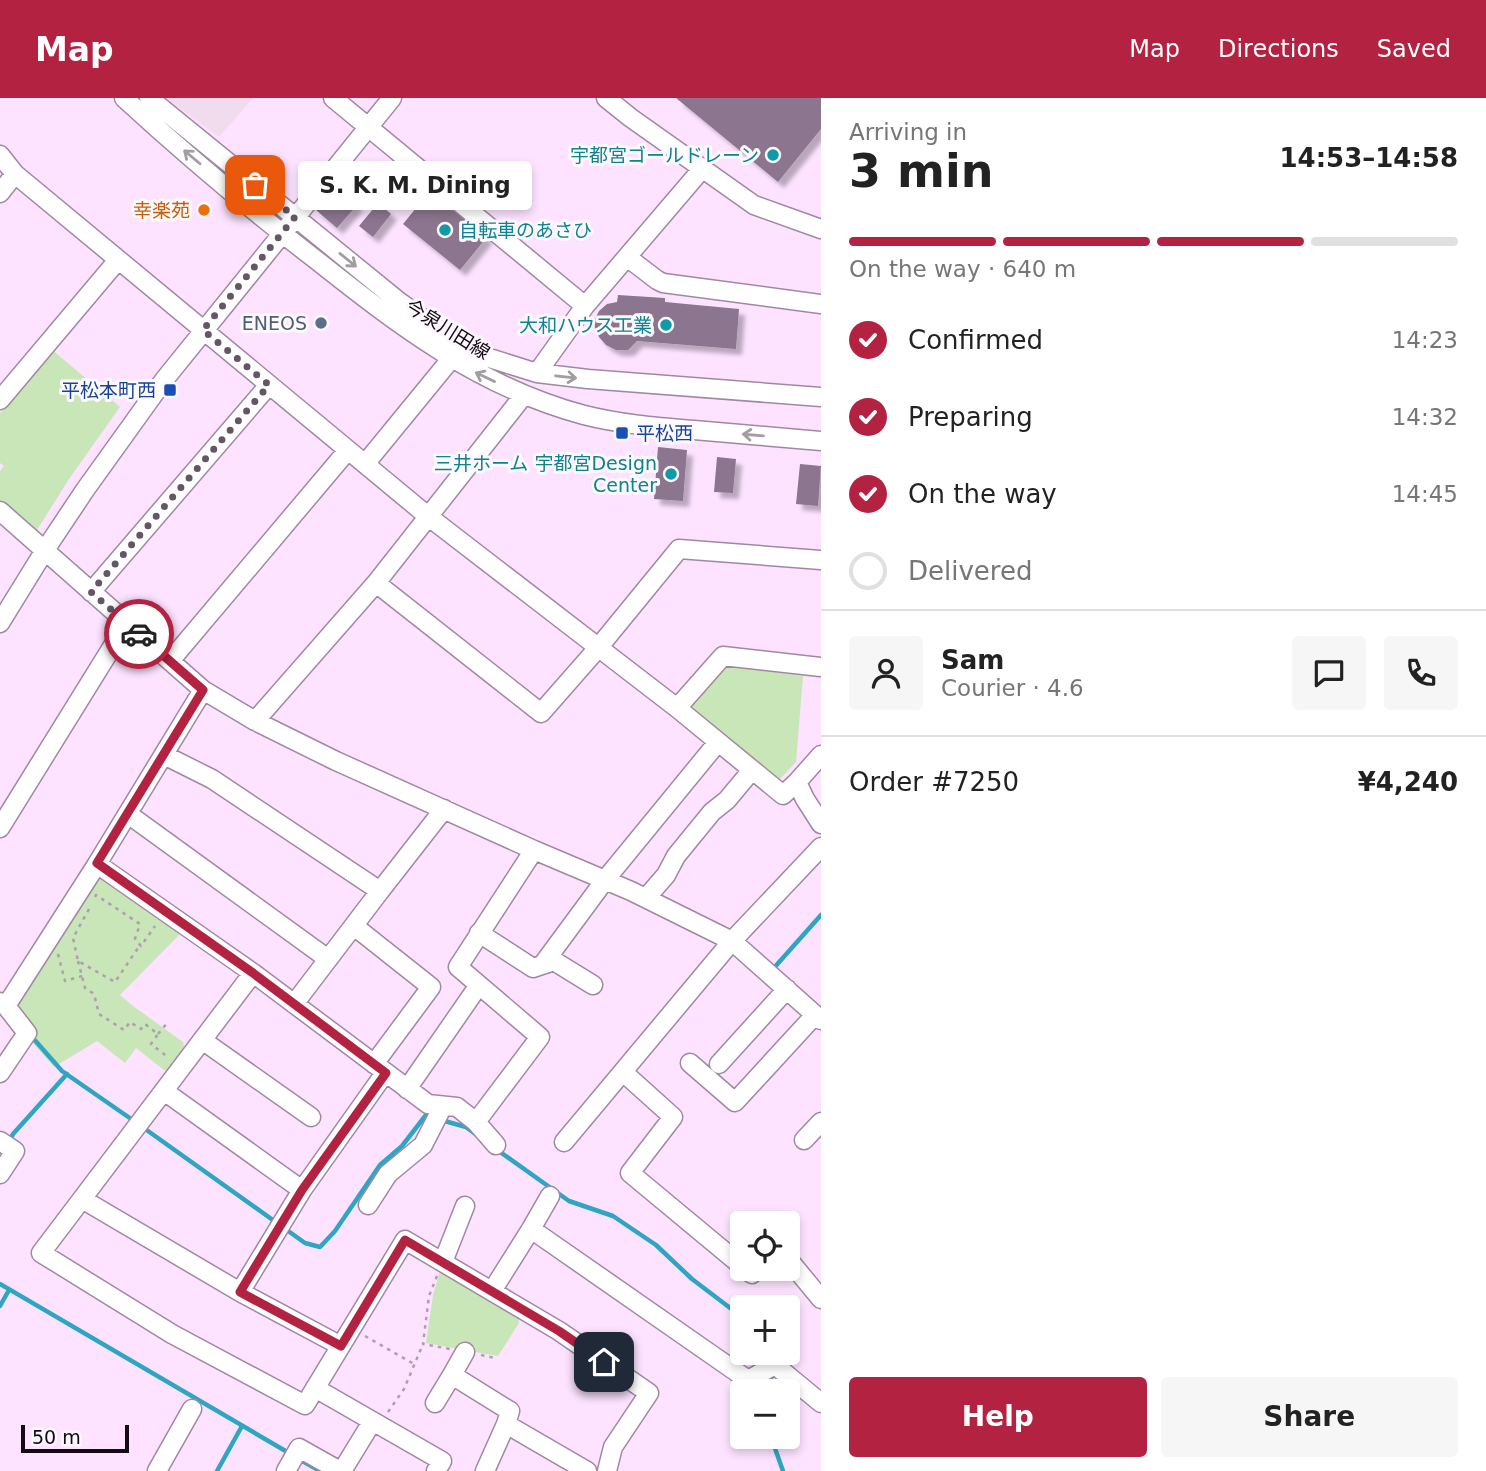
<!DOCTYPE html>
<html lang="en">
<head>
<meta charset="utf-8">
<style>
	body { margin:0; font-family:"DejaVu Sans","Noto Sans JP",sans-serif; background:#f6f6f6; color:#222; height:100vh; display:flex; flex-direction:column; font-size:26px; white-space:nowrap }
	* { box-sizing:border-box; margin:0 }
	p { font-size:23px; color:#767676 }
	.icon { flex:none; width:38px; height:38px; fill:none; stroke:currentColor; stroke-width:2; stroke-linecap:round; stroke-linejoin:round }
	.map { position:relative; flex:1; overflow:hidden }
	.panel { display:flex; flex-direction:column; background:#fff; width:665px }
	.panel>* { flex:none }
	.buttons { position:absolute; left:730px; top:1113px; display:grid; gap:14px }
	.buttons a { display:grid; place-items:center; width:70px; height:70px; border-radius:7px; background:#fff; box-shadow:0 4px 10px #0003; font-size:35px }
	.scale { position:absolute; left:21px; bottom:18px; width:108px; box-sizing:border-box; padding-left:7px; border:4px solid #130a14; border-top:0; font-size:19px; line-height:24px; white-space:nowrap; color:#130a14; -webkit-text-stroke:5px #fdf8fe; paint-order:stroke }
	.pin { position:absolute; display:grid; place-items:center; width:60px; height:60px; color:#fff; margin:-30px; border-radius:14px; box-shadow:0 4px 10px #0006 }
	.courier { position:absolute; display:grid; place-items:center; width:70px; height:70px; margin:-35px; border:5px solid #b42242; border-radius:50%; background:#fff; color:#222; box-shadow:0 2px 9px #0007 }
	.bubble { position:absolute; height:49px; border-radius:7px; background:#fff; box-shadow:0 4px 10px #0003; font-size:23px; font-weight:600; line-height:49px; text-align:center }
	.headline em { font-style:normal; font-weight:600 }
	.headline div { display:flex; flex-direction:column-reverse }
	.headline { display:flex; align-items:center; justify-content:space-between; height:119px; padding:0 28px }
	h1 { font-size:46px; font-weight:600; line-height:52px }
	.bar { display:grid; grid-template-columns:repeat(4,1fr); gap:10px 7px; align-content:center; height:84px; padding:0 28px }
	.bar i { height:9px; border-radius:5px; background:#e0e0e0 }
	.bar .on { background:#b42242 }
	.bar p { grid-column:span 4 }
	.line { display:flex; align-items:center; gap:18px; padding:0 28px; border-top:2px solid #e0e0e0 }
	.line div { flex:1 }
	.round { display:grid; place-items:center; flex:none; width:74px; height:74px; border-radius:7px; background:#f6f6f6 }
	ol { padding:0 28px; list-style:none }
	li { display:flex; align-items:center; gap:21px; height:77px }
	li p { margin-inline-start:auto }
	li .icon { padding:7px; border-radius:50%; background:#b42242; color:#fff; stroke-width:4 }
	li:last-child { color:#767676 }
	li i { width:38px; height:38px; border:4px solid #e0e0e0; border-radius:50% }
	.primary-button { display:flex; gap:14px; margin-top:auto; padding:14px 28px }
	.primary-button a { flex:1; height:80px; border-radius:7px; background:#b42242; color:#fff; font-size:28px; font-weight:600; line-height:80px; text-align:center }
	.primary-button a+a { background:#f6f6f6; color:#222 }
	header { display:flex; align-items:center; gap:42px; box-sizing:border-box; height:98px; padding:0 35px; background:#b42242; color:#fff }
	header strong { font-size:33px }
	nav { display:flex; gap:38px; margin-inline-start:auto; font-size:24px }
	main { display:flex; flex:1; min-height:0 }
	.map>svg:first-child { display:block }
	.commercial { fill:#f0dcec }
	.green { fill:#c8e6b8 }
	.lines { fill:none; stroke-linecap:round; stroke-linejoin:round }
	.stream { stroke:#2fa5c4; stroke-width:4.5 }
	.building { fill:#8c748e; filter:url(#shadow) }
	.minor-casing { stroke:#a088a2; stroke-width:21 }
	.path { stroke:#b19cb2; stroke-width:2.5; stroke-dasharray:3.5 5; stroke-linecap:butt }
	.minor { stroke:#fff; stroke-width:18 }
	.oneway { stroke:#a19da1 }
	.done { stroke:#655666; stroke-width:7; stroke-dasharray:0 12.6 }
	.route { stroke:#b42242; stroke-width:9 }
	.culture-dot { fill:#0f9aa8; stroke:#fdf8fe; stroke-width:2.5 }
	.food-dot { fill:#e8710a; stroke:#fdf8fe; stroke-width:2.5 }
	.service-dot { fill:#5c6f8a; stroke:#fdf8fe; stroke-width:2.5 }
	.transit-dot { fill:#1a4fb4; stroke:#fdf8fe; stroke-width:2.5 }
	.labels { text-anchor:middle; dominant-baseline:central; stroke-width:6; stroke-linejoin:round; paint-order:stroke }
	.culture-label { font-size:19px; fill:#0d838f; stroke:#fdf8fe; text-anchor:end }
	.food-label { font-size:19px; fill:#c56008; stroke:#fdf8fe; text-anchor:end }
	.service-label { font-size:19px; fill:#4e5e75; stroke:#fdf8fe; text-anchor:end }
	.street-label { font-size:19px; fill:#130a14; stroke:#fdf8fe }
	.transit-label { font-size:19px; fill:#164399; stroke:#fdf8fe; text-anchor:end }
</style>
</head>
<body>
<header>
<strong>Map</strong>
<nav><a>Map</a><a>Directions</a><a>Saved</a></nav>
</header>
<main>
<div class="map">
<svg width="821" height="1373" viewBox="0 0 821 1373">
	<defs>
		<filter id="shadow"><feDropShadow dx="6" dy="6" stdDeviation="2" flood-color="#0004"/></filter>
	</defs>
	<rect width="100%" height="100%" fill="#fde3ff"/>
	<!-- commercial -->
	<path class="commercial" d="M166,0H253L219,39Z"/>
	<!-- green -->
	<path class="green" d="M51,251L120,309L69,381L37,432H28L0,405V373L4,368L0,365V315Z
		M729,567L803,578L796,664L779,682L689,610Z
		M104,780L181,835L120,897L133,908L183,944L185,953L169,976L136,950L125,965L97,943L54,969L30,942L14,908L93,782Z
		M440,1173L518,1218L519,1225L498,1258L426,1245L433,1197Z"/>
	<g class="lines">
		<!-- stream -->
		<path class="stream" d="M773,871L821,817
			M32,939L62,973L134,1023
			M441,1022L466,1029L478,1038
			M141,1028L277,1125
			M9,1044L13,1036L67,976
			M496,1051L569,1103L613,1118L656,1147L692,1181L742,1219
			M284,1130L305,1145L320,1149L335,1133L380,1067L402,1048L426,1017L433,1019
			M0,1186L289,1355
			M0,1208L9,1192
			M773,1255L781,1262
			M762,1293L771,1281
			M771,1339L783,1373
			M297,1360L320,1373
			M217,1373L242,1328"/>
	</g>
	<!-- building -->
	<path class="building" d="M676,0H821V31L778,84Z
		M335,89L357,107L337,130L316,112Z
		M430,93L487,139L460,172L403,126Z
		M378,105L391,116L373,139L359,128Z
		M618,197L665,200V204L739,211L736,251L637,243L628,252H616L606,247L599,239L595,231L594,223L599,213L607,206L617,204Z
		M658,349L687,352L683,403L654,401Z
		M717,359L736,361L733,395L714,394Z
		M800,366L821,368L818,408L796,406Z"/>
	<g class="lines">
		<!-- minor casing -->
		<g class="minor-casing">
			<path id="minor" d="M124,0C185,56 249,110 315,161C398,227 479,289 584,317C619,326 657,329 694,332C736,336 779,339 821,343
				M149,0L397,202L454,243L483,258L537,275L588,281L821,299
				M333,0L585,208
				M606,0L631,20L754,107L821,131
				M0,57L15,76L429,419L677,610L783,697L797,684L805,701L821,726
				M0,95L15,76
				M627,159L657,182L663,185L821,206
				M537,275L585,208L702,71
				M0,302L118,162
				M365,366L451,261
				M0,413L203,592L255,623L336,663L534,752L631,793L732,843L821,922
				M376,485L524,297
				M91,494L269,287
				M0,525L45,452L85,392L164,282L392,0
				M170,563L348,352
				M677,610L723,558L821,569
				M255,623L376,485L541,615L598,550L679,451L821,462
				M164,657L212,681L380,793L294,906
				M797,684L821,657
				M128,716L328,861
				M0,730L127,525
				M97,766L203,592
				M380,793L444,711
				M646,800L666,777L676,758L712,714L727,702L752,672
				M354,828L431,889L374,966
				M479,835L533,870L554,863L593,887
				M543,866L605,782L718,644
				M253,875L41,1155L172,1236L305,1307L405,1142L559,1233L649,1295L613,1349L607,1373
				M0,904L6,908L97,766L253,875L428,1006L457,1009L476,1024L496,1047
				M202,942L311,1019
				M690,965L735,1004L815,917
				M719,966L787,891
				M623,974L673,1019L630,1075L742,1168
				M0,975L27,935L6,908
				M407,991L479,887
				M164,993L302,1092
				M476,1024L540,939L458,869L534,752
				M804,1042L821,1024
				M0,1043L15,1053L0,1076
				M564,1044L732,843L821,749
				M550,1098L531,1131L748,1282L775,1267L821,1305
				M82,1101L240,1194L341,1248
				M368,1107L388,1076L423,1047L443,1008
				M788,1161L821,1201
				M443,1164L465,1108
				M745,1171L752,1176L757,1171
				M492,1193L531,1131
				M240,1194L302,1092L385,975
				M465,1254L452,1277L510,1313L506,1326
				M315,1290L442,1363L436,1373
				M435,1305L452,1277
				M157,1373L192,1311
				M286,1373L299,1350L340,1373
				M342,1373L372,1324
				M485,1373L506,1326L587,1373"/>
		</g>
		<!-- path -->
		<path class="path" d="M95,799L96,797L140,826L135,841L141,848L155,828
			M89,811L73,840L78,863L115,884L140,847
			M58,856L65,883L82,878
			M78,863L85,890L94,896L99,916L124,932L130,924L141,931L145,926L158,936L151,946L169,960
			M158,936L168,924
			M437,1178L429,1198L423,1246L450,1251
			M365,1238L414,1266
			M481,1257L495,1260
			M388,1314L404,1291L423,1246"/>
		<!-- minor -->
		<use href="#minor" class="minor"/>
	</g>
	<!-- one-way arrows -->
	<defs><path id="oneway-shaft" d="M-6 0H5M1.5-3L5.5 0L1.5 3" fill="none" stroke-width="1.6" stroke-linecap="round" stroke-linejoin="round" transform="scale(1.75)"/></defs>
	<g class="oneway">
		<use href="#oneway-shaft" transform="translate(192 59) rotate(-140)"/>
		<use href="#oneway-shaft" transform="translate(348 162) rotate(39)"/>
		<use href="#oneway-shaft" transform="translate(485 279) rotate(-154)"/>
		<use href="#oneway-shaft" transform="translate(566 279) rotate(6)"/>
		<use href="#oneway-shaft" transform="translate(753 337) rotate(-175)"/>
	</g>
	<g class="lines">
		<!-- done -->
		<path class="done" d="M139,536L91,494L269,287L203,232L295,119L255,87"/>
		<!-- route -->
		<path class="route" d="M139,536L203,592L97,765L253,875L386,975L302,1092L240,1194L341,1248L405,1142L559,1233L604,1264"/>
	</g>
	<!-- markers -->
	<g class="culture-dot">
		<circle cx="773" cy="57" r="7"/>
		<circle cx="445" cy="132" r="7"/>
		<circle cx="666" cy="227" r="7"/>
		<circle cx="671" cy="376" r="7"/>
	</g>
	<circle class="food-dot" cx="204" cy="112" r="7"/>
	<circle class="service-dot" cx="321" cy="225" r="7"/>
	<g class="transit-dot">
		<rect x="163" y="285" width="14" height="14" rx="3.5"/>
		<rect x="615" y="328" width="14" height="14" rx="3.5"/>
	</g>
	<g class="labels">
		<!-- culture labels -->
		<g class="culture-label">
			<text x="759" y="57">宇都宮ゴールドレーン</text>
			<text x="459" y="132" text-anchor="start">自転車のあさひ</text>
			<text x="652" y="227">大和ハウス工業</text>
			<text x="657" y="365">三井ホーム 宇都宮Design<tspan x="657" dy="22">Center</tspan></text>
		</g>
		<!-- food labels -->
		<g class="food-label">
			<text x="190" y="112">幸楽苑</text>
		</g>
		<!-- service labels -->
		<g class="service-label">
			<text x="307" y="225">ENEOS</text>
		</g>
		<!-- street labels -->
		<g class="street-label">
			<text transform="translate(448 231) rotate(32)">今泉川田線</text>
		</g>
		<!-- transit labels -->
		<g class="transit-label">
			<text x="156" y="292">平松本町西</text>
			<text x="636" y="335" text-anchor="start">平松西</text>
		</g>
	</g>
</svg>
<div class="buttons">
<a><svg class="icon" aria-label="locate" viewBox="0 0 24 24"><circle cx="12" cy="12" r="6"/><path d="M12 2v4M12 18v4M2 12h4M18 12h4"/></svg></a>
<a>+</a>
<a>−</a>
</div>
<div class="scale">50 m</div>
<div class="pin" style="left:255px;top:87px;background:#ea580c"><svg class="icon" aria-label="bag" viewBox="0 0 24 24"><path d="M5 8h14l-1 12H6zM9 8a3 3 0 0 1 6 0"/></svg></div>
<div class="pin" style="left:604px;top:1264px;background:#1f2937"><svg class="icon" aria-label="home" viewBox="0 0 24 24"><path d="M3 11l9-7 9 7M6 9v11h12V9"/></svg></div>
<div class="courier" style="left:139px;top:536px"><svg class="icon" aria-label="car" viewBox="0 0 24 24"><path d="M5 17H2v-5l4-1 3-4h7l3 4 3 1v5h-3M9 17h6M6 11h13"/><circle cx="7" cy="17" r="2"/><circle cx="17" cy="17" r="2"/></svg></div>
<div class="bubble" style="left:298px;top:63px;width:234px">S. K. M. Dining</div>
</div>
<section class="panel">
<div class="headline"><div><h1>3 min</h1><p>Arriving in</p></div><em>14:53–14:58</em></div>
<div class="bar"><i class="on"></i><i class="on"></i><i class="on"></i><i></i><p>On the way · 640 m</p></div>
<ol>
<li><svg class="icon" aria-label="check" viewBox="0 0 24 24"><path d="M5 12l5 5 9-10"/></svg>Confirmed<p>14:23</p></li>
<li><svg class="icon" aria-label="check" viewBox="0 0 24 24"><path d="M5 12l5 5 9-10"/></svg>Preparing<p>14:32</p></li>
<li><svg class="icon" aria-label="check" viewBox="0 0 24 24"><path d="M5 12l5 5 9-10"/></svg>On the way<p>14:45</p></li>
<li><i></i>Delivered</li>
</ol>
<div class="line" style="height:126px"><a class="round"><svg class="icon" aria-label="person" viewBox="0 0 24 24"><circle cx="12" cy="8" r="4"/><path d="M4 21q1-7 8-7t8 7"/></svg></a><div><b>Sam</b><p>Courier · 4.6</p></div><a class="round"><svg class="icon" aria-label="chat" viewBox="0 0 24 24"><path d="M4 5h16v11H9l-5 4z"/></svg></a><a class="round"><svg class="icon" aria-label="phone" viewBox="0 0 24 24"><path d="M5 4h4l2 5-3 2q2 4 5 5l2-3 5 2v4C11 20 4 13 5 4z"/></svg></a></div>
<div class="line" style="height:91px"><div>Order #7250</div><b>¥4,240</b></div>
<div class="primary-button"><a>Help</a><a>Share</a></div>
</section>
</main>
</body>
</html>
